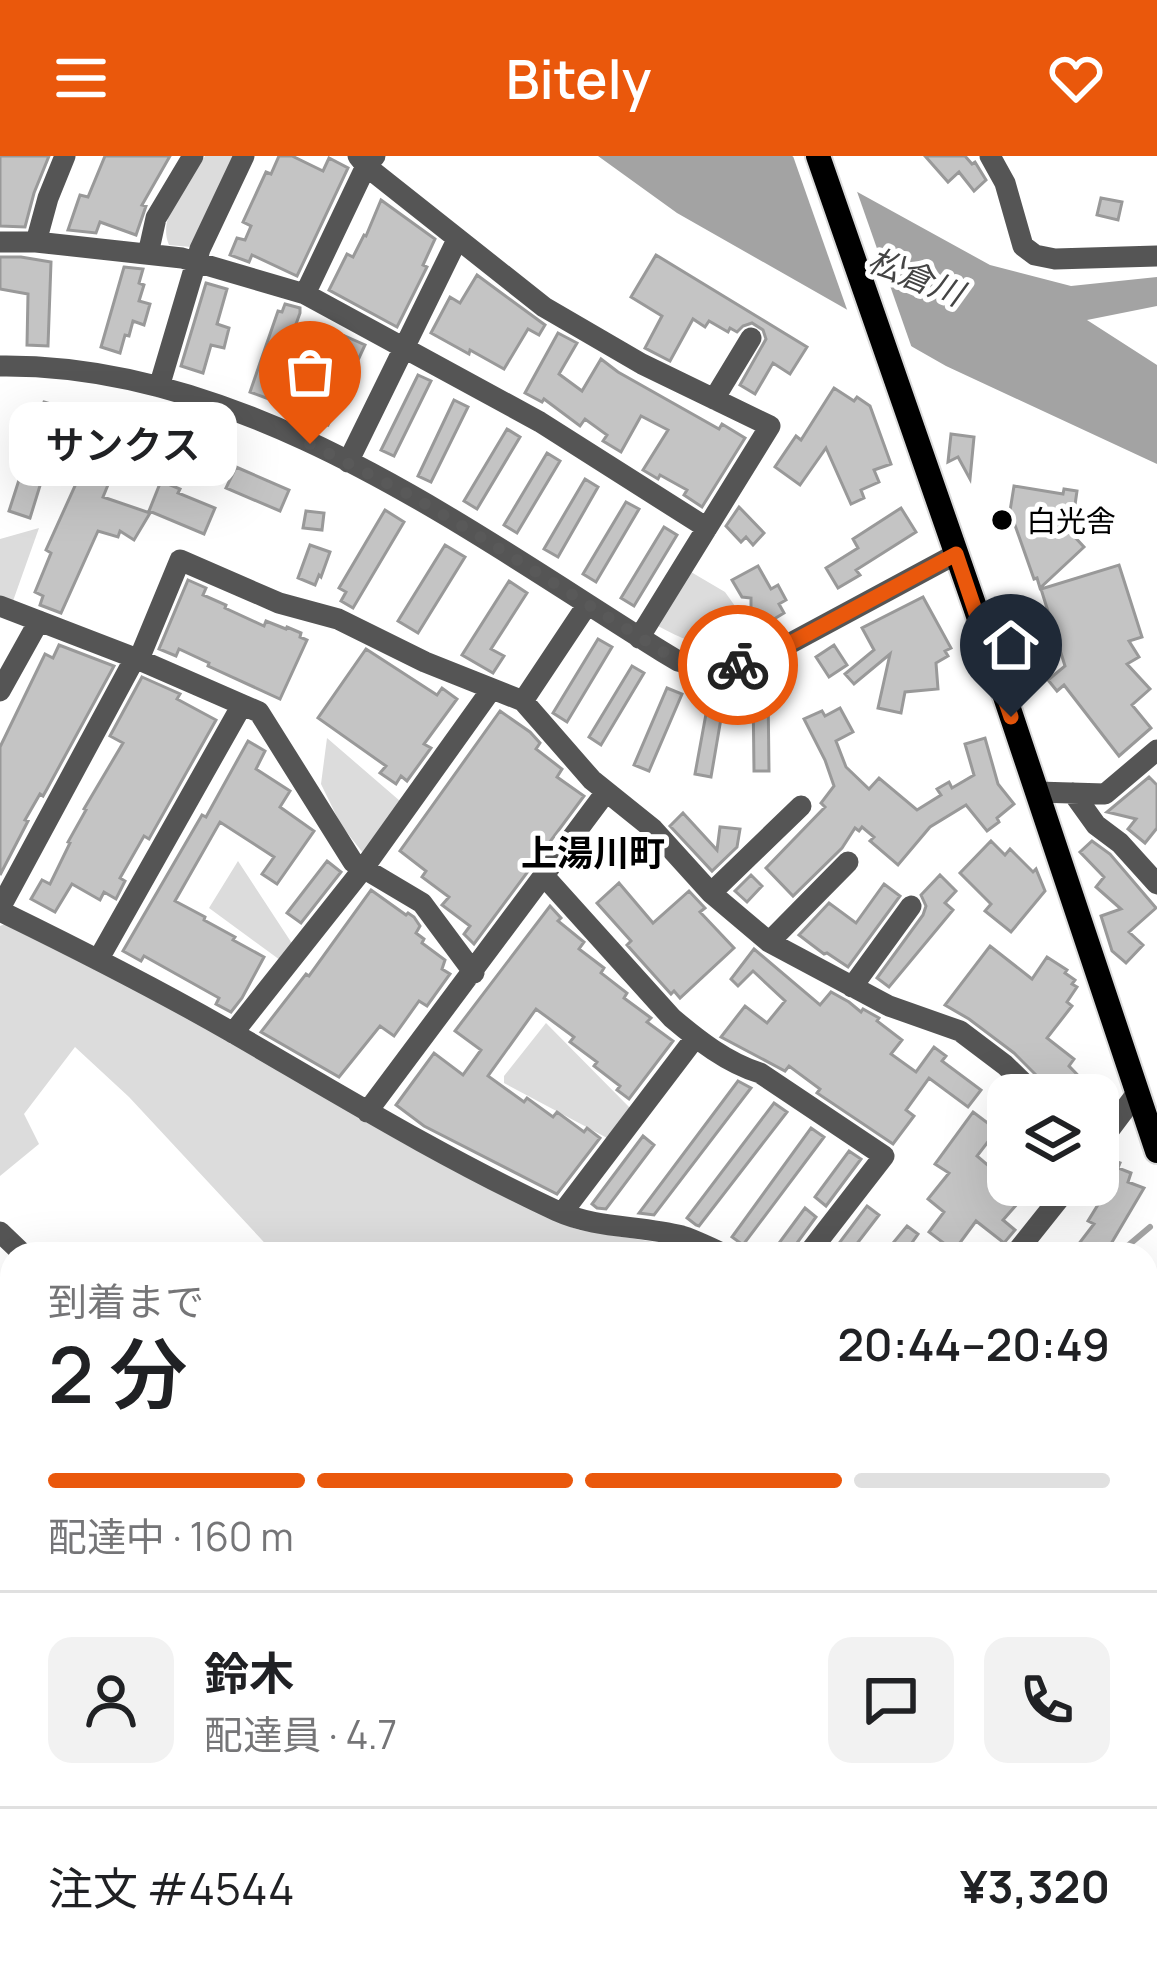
<!DOCTYPE html>
<html lang="ja">
<head>
<meta charset="utf-8">
<style>
	body { margin:0; font-family:Manrope,"Noto Sans JP",sans-serif; background:#f2f2f2; color:#202124; height:100vh; display:flex; flex-direction:column; font-size:45px; white-space:nowrap }
	* { box-sizing:border-box; margin:0 }
	p { font-size:39px; color:#757577 }
	.icon { flex:none; width:66px; height:66px; fill:none; stroke:currentColor; stroke-width:2; stroke-linecap:round; stroke-linejoin:round }
	.map { position:relative; flex:1; overflow:hidden }
	.details { position:absolute; left:0px; top:1086px; width:1158px; height:747px; display:flex; flex-direction:column; background:#fff; border-radius:36px 36px 0 0; box-shadow:0 12px 48px #0002 }
	.details>* { flex:none }
	.buttons { position:absolute; left:987px; top:918px; display:grid; gap:24px }
	.buttons a { display:grid; place-items:center; width:132px; height:132px; border-radius:24px; background:#fff; box-shadow:0 12px 48px #0002; font-size:60px }
	.pin { position:absolute; display:grid; place-items:center; width:102px; height:102px; color:#fff; margin:-123px -51px; border-radius:50% 50% 50% 0; rotate:-45deg; box-shadow:0 0 12px #0007 }
	.pin .icon { rotate:45deg }
	.courier { position:absolute; display:grid; place-items:center; width:120px; height:120px; margin:-60px; border:9px solid #ea580c; border-radius:50%; background:#fff; color:#222; box-shadow:0 3px 15px #0007 }
	.bubble { position:absolute; height:84px; border-radius:24px; background:#fff; box-shadow:0 12px 48px #0002; font-size:39px; font-weight:600; line-height:84px; text-align:center }
	.overview em { font-style:normal; font-weight:600 }
	.overview div { display:flex; flex-direction:column-reverse }
	.overview { display:flex; align-items:center; justify-content:space-between; height:204px; padding:0 48px }
	h1 { font-size:78px; font-weight:600; line-height:90px }
	.bar { display:grid; grid-template-columns:repeat(4,1fr); gap:18px 12px; align-content:center; height:144px; padding:0 48px }
	.bar i { height:15px; border-radius:9px; background:#e0e0e0 }
	.bar .active { background:#ea580c }
	.bar p { grid-column:span 4 }
	.line { display:flex; align-items:center; gap:30px; padding:0 48px; border-top:3px solid #e0e0e0 }
	.line div { flex:1 }
	.round { display:grid; place-items:center; flex:none; width:126px; height:126px; border-radius:24px; background:#f2f2f2 }
	header { display:flex; justify-content:space-between; align-items:center; height:156px; padding:0 48px; background:#ea580c; color:#fff; font-size:54px; font-weight:600 }
	.map>svg:first-child { display:block }
	.green { fill:#dcdcdc }
	.water { fill:#a3a3a3 }
	.pier { fill:#fff }
	.lines { fill:none; stroke-linecap:round; stroke-linejoin:round }
	.stream { stroke:#a3a3a3; stroke-width:6 }
	.building { fill:#c4c4c4; stroke:#999; stroke-width:3 }
	.major-casing { stroke:#dbdbdb; stroke-width:28 }
	.highway-casing { stroke:#dbdbdb; stroke-width:34 }
	.minor { stroke:#555; stroke-width:21 }
	.major { stroke:#000; stroke-width:24 }
	.highway { stroke:#000; stroke-width:30 }
	.done { stroke:#595959; stroke-width:12; stroke-dasharray:0 21.6 }
	.route { stroke:#ea580c; stroke-width:15 }
	.poi-dot { fill:#000; stroke:#fff; stroke-width:4.5 }
	.labels { text-anchor:middle; dominant-baseline:central; stroke-width:10; stroke-linejoin:round; paint-order:stroke }
	.poi-label { font-size:30px; fill:#000; stroke:#fff; text-anchor:start }
	.water-label { font-size:33px; font-style:italic; fill:#444; stroke:#fff }
	.quarter-label { font-size:36px; font-weight:bold; fill:#000; stroke:#fff }
</style>
</head>
<body>
<header><svg class="icon" aria-label="menu" viewBox="0 0 24 24"><path d="M4 6h16M4 12h16M4 18h16"/></svg>Bitely<svg class="icon" aria-label="heart" viewBox="0 0 24 24"><path d="M12 20l-8-8c-3-5 5-10 8-4 3-6 11-1 8 4z"/></svg></header>
<div class="map">
<svg width="1157" height="1832" viewBox="0 0 1157 1832">
	<rect width="100%" height="100%" fill="#fff"/>
	<!-- green -->
	<path class="green" d="M205,0H236L191,91L169,89C156,60 190,24 205,0Z
		M39,372L13,445L0,440V383Z
		M691,416L725,436L757,481C714,496 697,491 658,470Z
		M327,582L400,645L363,697L341,669L321,628Z
		M238,705L293,789L280,804L209,752Z
		M8,767L95,809L561,1067L579,1074L661,1087L657,1098H275L129,941L75,891L24,958L39,988L0,1020V770Z
		M546,867L631,953L609,983L504,927V920Z
		M1146,1350L1157,1359V1695L1146,1680Z
		M386,1821H736L737,1832H366Z"/>
	<!-- water -->
	<path class="water" d="M598,0H792L990,109L1071,130L1157,121V150L1087,164L1157,209V308L946,210L677,57Z"/>
	<!-- pier -->
	<path class="pier" d="M793,0H804L854,27L914,198L850,162Z"/>
	<g class="lines">
		<!-- stream -->
		<path class="stream" d="M1118,1098L1150,1071
			M695,1821L696,1832"/>
	</g>
	<!-- building -->
	<path class="building" d="M0,0H49L34,37L25,71L0,70Z
		M105,0H170L142,49L146,50L136,79L100,66L96,77L68,74L80,39L88,41Z
		M279,0H292L323,15L329,2L348,12L297,120L252,99L249,106L230,99L237,82L245,84L251,70L243,66L266,16L271,18Z
		M925,0H965L972,8L975,6L986,24L974,35L959,16L948,26Z
		M1101,42L1122,46L1118,64L1097,59Z
		M381,44L435,83L423,109L427,111L397,171L329,134L347,98L353,101L364,79L366,80Z
		M656,99L807,191L790,218L773,207L755,238L740,229L766,183L763,174L752,167L743,170L737,176L730,172L728,176L709,165L705,171L693,163L670,205L645,192L662,160L631,141Z
		M0,101H21L51,106L48,190L27,189L28,138L0,133Z
		M124,111L143,113L139,127L144,129L139,145L150,148L144,169L133,165L129,180L125,179L120,197L101,191Z
		M477,119L545,169L539,179L528,173L504,213L470,194L469,198L431,177L450,141L460,147Z
		M206,127L227,133L217,168L229,172L224,192L211,189L203,217L181,210Z
		M285,148L300,152V157L269,243L250,236L278,155L282,156Z
		M558,177L577,187L559,218L582,235L601,203L618,216L719,273L722,268L745,282L702,351L684,339L687,334L660,319L658,323L643,314L668,274L641,260L621,296L603,285L607,279L585,263L580,270L544,243L542,246L525,237Z
		M345,180L365,189L328,269L308,260Z
		M418,219L431,225L394,300L381,294Z
		M834,232L854,245L857,241L870,250L891,308L874,314L879,326L861,334L864,342L851,348L826,292L800,329L775,311L796,280L801,284Z
		M454,244L468,251L431,326L418,320Z
		M44,246L64,252L30,362L9,355Z
		M507,273L520,281L477,353L464,345Z
		M951,278L974,281L970,323L958,301L948,306Z
		M93,290L119,302L103,341L150,357L134,384L120,375L118,381L98,375L61,457L40,449L43,440L35,436L51,397L46,394Z
		M547,297L560,305L517,377L504,369Z
		M236,311L289,334L280,355L226,332Z
		M585,323L598,331L558,401L544,393Z
		M161,325L180,333L178,337L215,352L204,378L149,355Z
		M1014,330L1063,338L1064,333L1077,335L1071,377L1084,391L1040,432L1037,422L1034,423L1010,355Z
		M626,346L639,353L596,426L583,418Z
		M739,351L764,377L753,389L746,381L741,386L726,370Z
		M901,352L916,376L856,414L860,419L838,432L826,412L858,392L853,383Z
		M385,354L404,366L353,452L341,445L346,436L339,432Z
		M306,355L324,357L322,374L303,372Z
		M664,371L677,379L634,450L621,442Z
		M310,389L330,396L321,421L319,419L315,429L298,422Z
		M445,389L465,401L418,477L398,465Z
		M1119,409L1142,481L1129,485L1139,501L1127,508L1150,533L1132,549L1151,572L1119,600L1064,529L1057,535L1048,524L1065,510L1041,433Z
		M758,410L771,433L778,429L786,444L779,448L784,457L759,472L751,459V442L742,441L732,424Z
		M188,424L206,432L203,439L226,449L225,452L264,470L266,465L286,473L287,471L301,477L300,481L307,484L280,543L208,510L209,507L179,493L176,500L159,493Z
		M509,425L527,437L491,493L504,500L493,517L462,499Z
		M923,441L951,492L945,495L948,500L936,507L938,533L905,536L901,557L878,552L890,498L854,528L845,518L874,494L862,472Z
		M598,483L612,491L567,566L553,557Z
		M59,489L114,510L47,633L43,640L40,638L25,664L28,665L0,719V591L45,498L53,502Z
		M834,489L847,509L829,521L816,501Z
		M366,493L437,539L442,532L457,543L424,588L431,592L407,625L401,620L396,628L380,617L386,610L318,562Z
		M632,510L644,517L601,589L589,581Z
		M142,521L180,538L177,543L216,564L149,683L144,680L120,722L125,725L116,743L104,736L100,744L72,728L55,756L31,743L42,724L50,728L70,687L68,686L86,654L84,653L123,587L110,580Z
		M667,532L682,538L649,615L634,609Z
		M753,532H768L769,615H754Z
		M710,536L725,539L711,621L695,618Z
		M840,552L853,576L836,585L846,611L869,633L879,622L917,654L941,639L937,633L949,626L952,632L974,619L965,588L985,582L998,628L1014,648L997,662L999,666L987,675L966,649L930,671L898,709L870,685L874,681L862,671L859,675L855,672L842,692L793,740L766,712L825,651L821,647L834,630L825,604L804,563L822,555L825,560Z
		M500,555L530,576L540,587L536,593L562,613L557,621L584,640L474,788L464,778L470,770L442,749L449,741L422,721L426,715L400,695Z
		M248,585L265,595L256,613L290,635L280,651L314,675L277,728L262,718L274,701L220,666L175,745L205,761L204,764L235,781L233,784L264,801L242,842L231,856L216,848L219,842L144,800L141,805L123,795L202,659L206,661Z
		M1149,621L1157,629V672L1145,687L1128,673L1136,663L1107,656Z
		M683,657L717,694L720,671L740,673L737,691L712,715L670,670Z
		M991,685L1005,699L1010,693L1033,716L1036,713L1045,735L1011,776L985,755L991,748L960,717Z
		M1092,685L1110,698L1156,752L1129,776L1143,789L1126,807L1112,795L1101,760L1121,753L1096,731L1104,721L1080,696Z
		M327,705L341,716L301,767L287,757Z
		M751,719L762,730L747,746L735,735Z
		M940,719L956,735L945,747L953,754L889,831L877,822L923,759L926,750L921,739Z
		M619,727L653,767L689,735L705,752L700,756L734,792L680,842L674,835L671,838L627,789L631,785L597,747Z
		M884,728L900,740L848,811L827,797L824,798L799,779L829,747L856,767Z
		M371,734L406,759L408,757L414,761L420,770L416,777L424,783L422,787L445,804L442,813L450,818L427,850L419,845L394,880L380,870L339,921L261,876L306,818L309,820Z
		M550,750L561,762L558,765L584,786L579,793L604,812L601,817L627,837L624,842L651,862L647,866L673,885L629,943L617,934L620,930L594,910L597,906L570,886L574,881L536,853L488,920L524,946L527,942L553,961L557,956L584,976L587,972L600,982L557,1038L424,970L396,949L434,897L463,919L481,894L455,875Z
		M990,790L1032,823L1047,801L1067,814L1065,817L1075,824L1072,828L1077,831L1067,846L1072,850L1047,882L1074,903L1069,910L1097,939H1063L1052,928L1049,932L1014,897L969,863L945,849Z
		M754,793L820,849L831,836L849,846L861,856L863,853L879,862L877,865L902,884L891,898L916,916L934,891L946,900L942,905L981,934L968,951L929,922L906,954L914,960L893,988L817,937L820,933L789,910L785,915L721,881L745,850L767,867L785,845L753,815L738,830L731,823Z
		M738,925L751,932L654,1059L639,1057Z
		M774,947L787,956L699,1070L696,1069L687,1062Z
		M973,956L997,974L977,1000L1024,1040L1003,1064L1015,1074L1004,1087L976,1065L954,1095L929,1076L944,1056L928,1043L949,1017L935,1008Z
		M811,972L824,981L743,1089L732,1081Z
		M643,980L654,989L606,1053L597,1052L592,1048Z
		M849,995L861,1003L826,1050L815,1041Z
		M1106,1002L1120,1007L1118,1012L1131,1017L1128,1026L1144,1032L1105,1098H1071L1094,1068L1088,1065L1107,1034L1098,1031V1015Z
		M867,1050L879,1059L849,1098H831Z
		M805,1052L816,1061L789,1098H771Z
		M907,1070L918,1078L904,1098H884Z"/>
	<g class="lines">
		<!-- major casing -->
		<g class="major-casing">
			<path id="major" d="M818,0L975,451L1157,995"/>
		</g>
		<!-- highway casing -->
		<g class="highway-casing">
			<path id="highway" d="M1146,1210L1157,1205
				M306,1832L319,1821
				M342,1832L353,1821"/>
		</g>
		<!-- minor -->
		<path class="minor" d="M358,0L366,10L544,151L642,208L770,270L639,482
			M990,0L1005,27L1023,90L1035,99L1055,103L1157,100
			M0,86H36L182,102L305,138L540,266L707,372
			M36,86L48,42L65,0
			M148,98L156,62L193,0
			M305,138L366,10L375,0
			M0,210C245,207 464,372 663,496L678,505L711,513L726,512L763,502L956,398
			M159,231L200,93L244,0
			M714,243L751,182
			M348,306L457,84
			M0,450L135,502L259,556L353,706L422,747L474,817
			M139,503L180,404L279,447L338,463L425,506L523,545L592,624L653,673L711,737L769,786L889,850L960,875L1005,909L1036,939
			M0,535L39,465
			M523,545L587,449
			M1037,636L1105,638L1157,594
			M1073,637L1096,669L1120,687L1157,728
			M544,720L672,862C698,884 727,907 760,917L884,1000L808,1098
			M711,737L801,650
			M0,752L135,502
			M0,755C80,794 159,834 235,878C342,940 445,1003 557,1055C597,1073 640,1069 682,1080C696,1084 710,1092 724,1098
			M769,786L848,706
			M98,804L242,549
			M852,831L911,750
			M233,877L363,713L491,534
			M367,956L606,636
			M1098,989L1137,937
			M562,1057L695,882
			M0,1076L23,1098
			M1015,1098L1070,1029
			M1146,1764L1157,1788
			M218,1832L226,1821
			M1153,1832L1157,1791"/>
		<!-- major -->
		<use href="#major" class="major"/>
		<!-- highway -->
		<use href="#highway" class="highway"/>
	</g>
	<g class="lines">
		<!-- done -->
		<path class="done" d="M310,288L410,339L474,377L678,505L711,512L738,509"/>
		<!-- route -->
		<path class="route" d="M738,509L763,502L956,398L1011,561"/>
	</g>
	<!-- markers -->
	<circle class="poi-dot" cx="1002" cy="364" r="12"/>
	<g class="labels">
		<!-- poi labels -->
		<g class="poi-label">
			<text x="1026" y="364">白光舎</text>
		</g>
		<!-- water labels -->
		<g class="water-label">
			<text transform="translate(916 120) rotate(22)">松倉川</text>
		</g>
		<!-- quarter labels -->
		<g class="quarter-label">
			<text x="593" y="696">上湯川町</text>
		</g>
	</g>
</svg>
<div class="buttons">
<a><svg class="icon" aria-label="layers" viewBox="0 0 24 24"><path d="M12 4l9 5-9 5-9-5zM3 14l9 5 9-5"/></svg></a>
</div>
<div class="pin" style="left:310px;top:288px;background:#ea580c"><svg class="icon" aria-label="bag" viewBox="0 0 24 24"><path d="M5 8h14l-1 12H6zM9 8a3 3 0 0 1 6 0"/></svg></div>
<div class="pin" style="left:1011px;top:561px;background:#1f2937"><svg class="icon" aria-label="home" viewBox="0 0 24 24"><path d="M3 11l9-7 9 7M6 9v11h12V9"/></svg></div>
<div class="courier" style="left:738px;top:509px"><svg class="icon" aria-label="bike" viewBox="0 0 24 24"><circle cx="6" cy="16" r="4"/><circle cx="18" cy="16" r="4"/><path d="M6 16l4-8h5l3 8M10 8l3 8H6M13 5h3"/></svg></div>
<div class="bubble" style="left:9px;top:246px;width:228px">サンクス</div>
<section class="details">
<div class="overview"><div><h1>2 分</h1><p>到着まで</p></div><em>20:44–20:49</em></div>
<div class="bar"><i class="active"></i><i class="active"></i><i class="active"></i><i></i><p>配達中 · 160 m</p></div>
<div class="line" style="height:216px"><a class="round"><svg class="icon" aria-label="person" viewBox="0 0 24 24"><circle cx="12" cy="8" r="4"/><path d="M4 21q1-7 8-7t8 7"/></svg></a><div><b>鈴木</b><p>配達員 · 4.7</p></div><a class="round"><svg class="icon" aria-label="chat" viewBox="0 0 24 24"><path d="M4 5h16v11H9l-5 4z"/></svg></a><a class="round"><svg class="icon" aria-label="phone" viewBox="0 0 24 24"><path d="M5 4h4l2 5-3 2q2 4 5 5l2-3 5 2v4C11 20 4 13 5 4z"/></svg></a></div>
<div class="line" style="height:156px"><div>注文 #4544</div><b>¥3,320</b></div>
</section>
</div>
</body>
</html>
